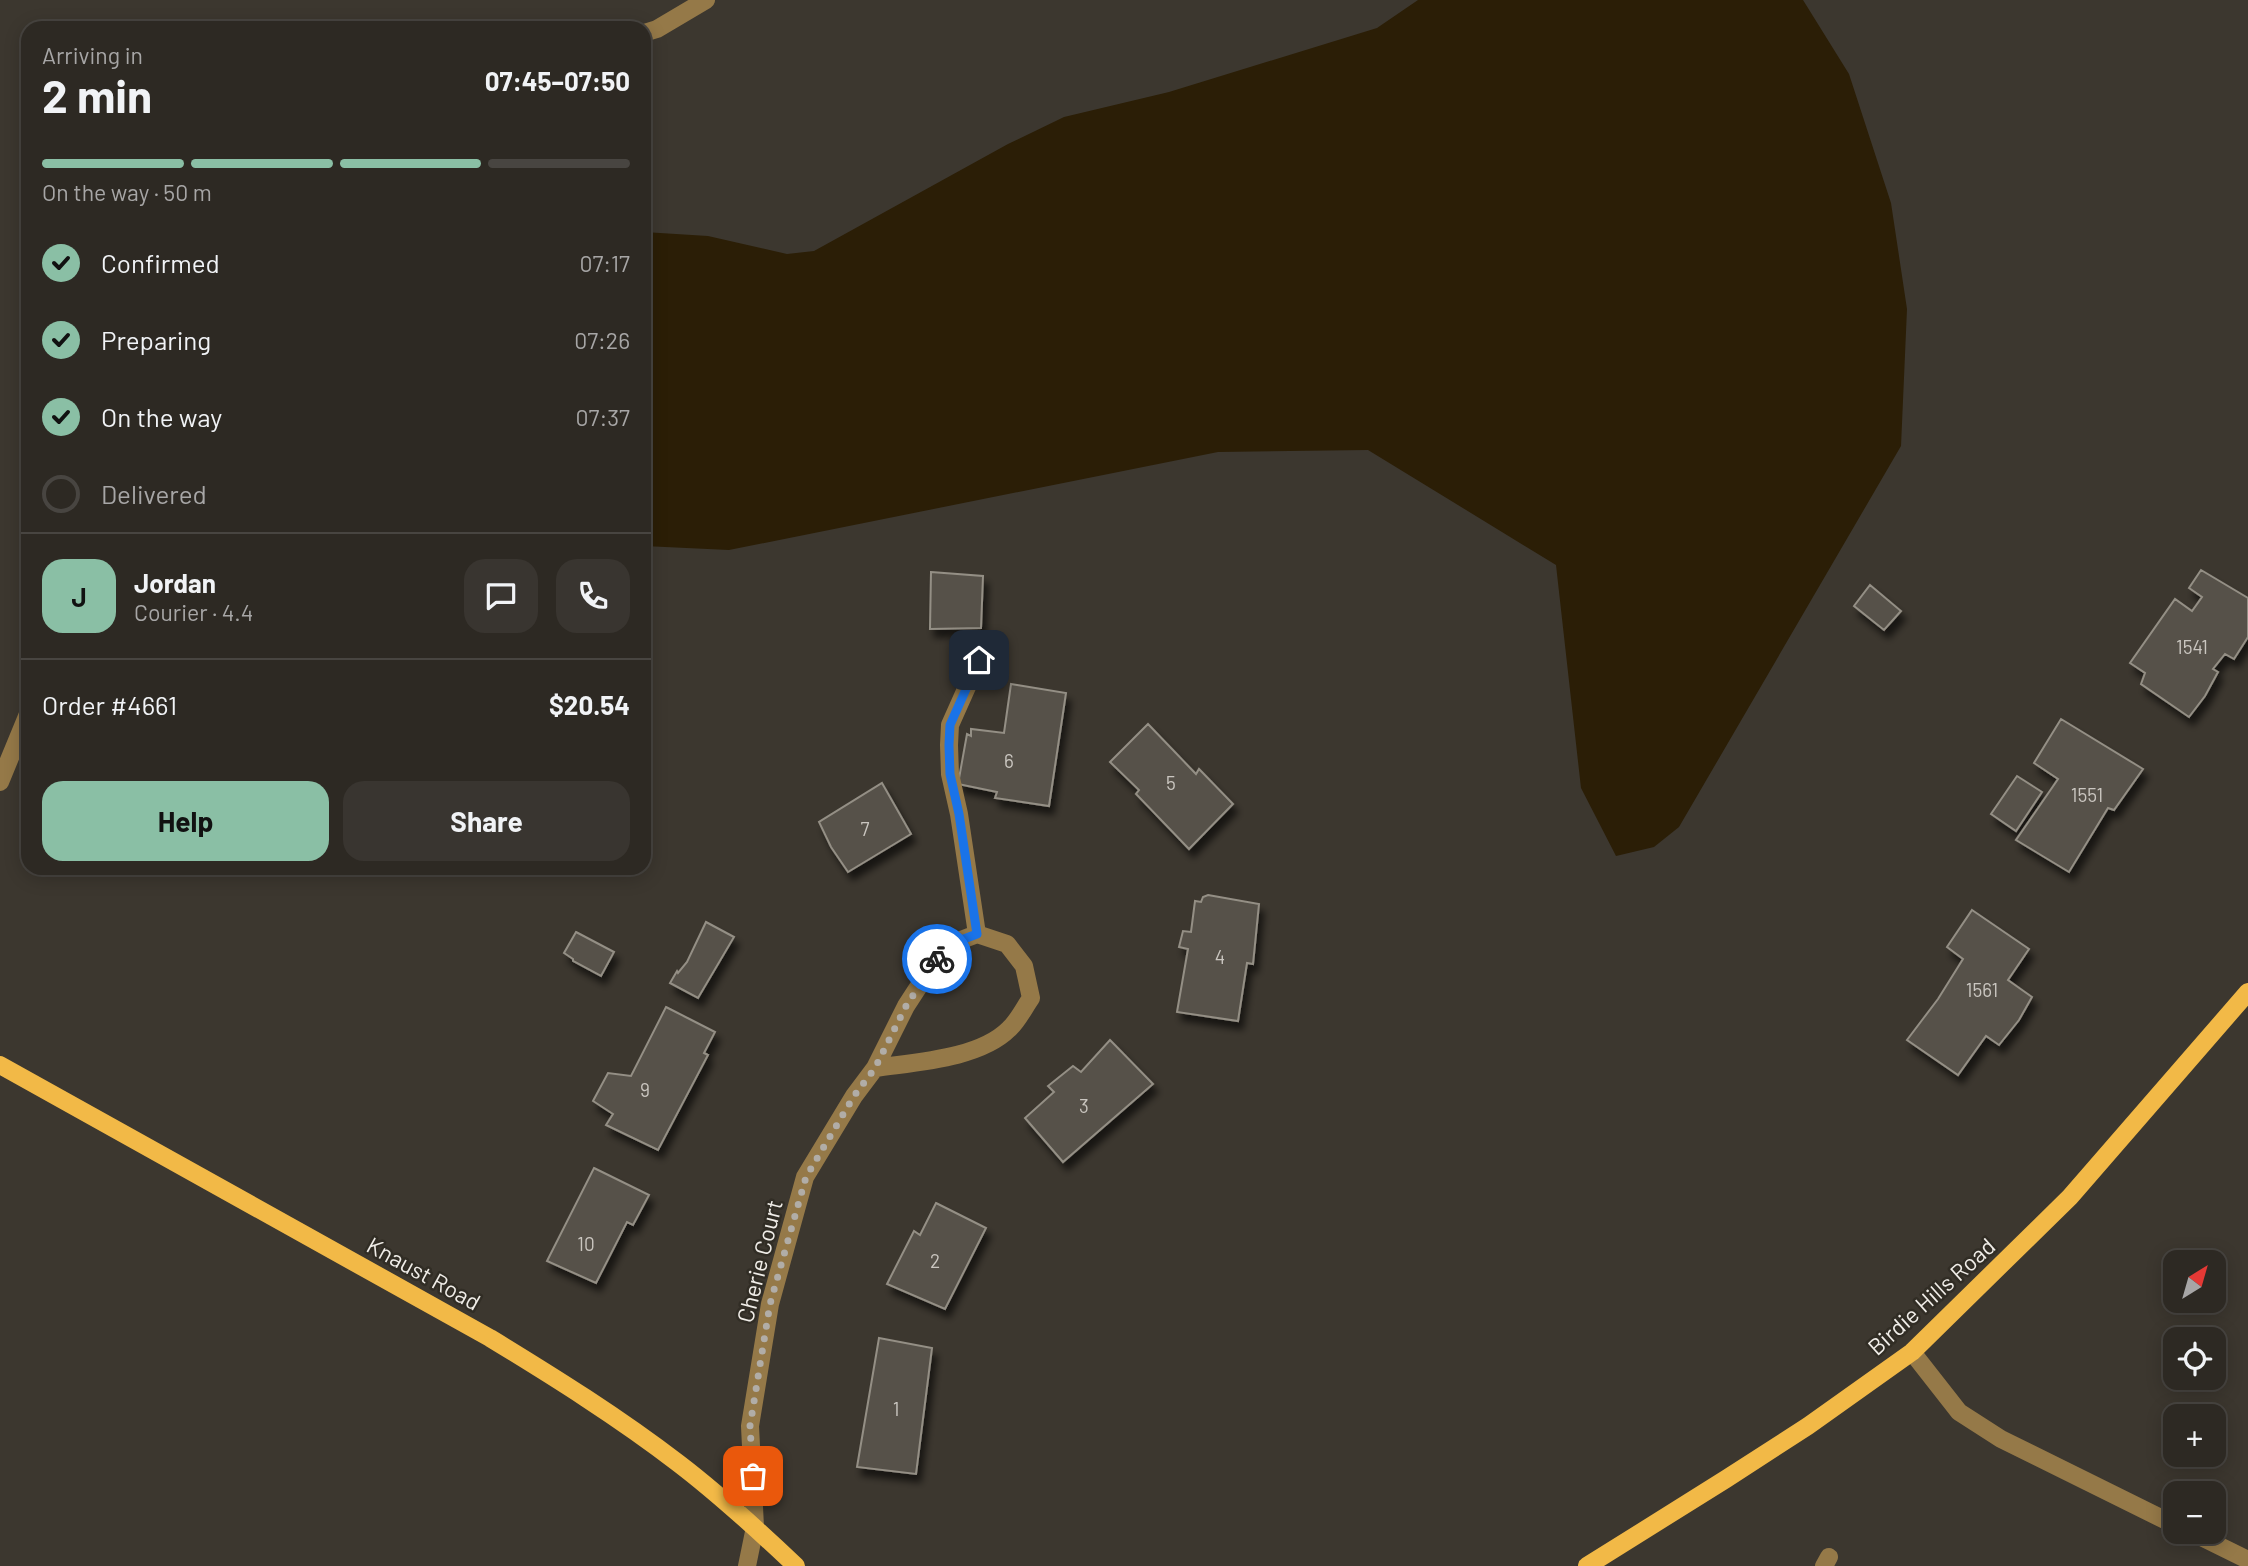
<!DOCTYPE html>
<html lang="en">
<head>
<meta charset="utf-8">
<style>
	body { margin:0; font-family:Barlow,sans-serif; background:#393530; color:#f1f3f6; height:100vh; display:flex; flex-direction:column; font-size:26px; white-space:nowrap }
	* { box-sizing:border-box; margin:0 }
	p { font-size:23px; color:#a7a6a6 }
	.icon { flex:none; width:38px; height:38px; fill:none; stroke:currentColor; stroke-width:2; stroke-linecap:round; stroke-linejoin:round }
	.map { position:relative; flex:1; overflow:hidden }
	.side { position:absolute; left:21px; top:21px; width:630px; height:854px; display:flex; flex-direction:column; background:#2d2923; border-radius:21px; box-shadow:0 4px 18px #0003,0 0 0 2px #484541 }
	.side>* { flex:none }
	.needle { width:46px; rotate:37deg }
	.buttons { position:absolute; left:2163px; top:1250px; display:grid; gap:14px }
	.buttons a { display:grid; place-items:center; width:63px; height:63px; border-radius:14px; background:#2d2923; box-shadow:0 4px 18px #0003,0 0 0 2px #484541; font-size:35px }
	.pin { position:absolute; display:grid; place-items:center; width:60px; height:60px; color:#fff; margin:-30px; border-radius:14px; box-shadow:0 4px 10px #0006 }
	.courier { position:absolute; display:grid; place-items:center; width:70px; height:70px; margin:-35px; border:5px solid #1a73e8; border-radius:50%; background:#fff; color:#222; box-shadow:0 2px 9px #0007 }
	.head em { font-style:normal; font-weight:700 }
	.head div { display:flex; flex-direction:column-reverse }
	.head { display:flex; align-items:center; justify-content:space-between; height:119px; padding:0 21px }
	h1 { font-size:46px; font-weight:700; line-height:52px }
	.bar { display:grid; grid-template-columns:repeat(4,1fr); gap:10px 7px; align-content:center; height:84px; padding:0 21px }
	.bar i { height:9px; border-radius:5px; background:#484541 }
	.bar .selected { background:#8abfa5 }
	.bar p { grid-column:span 4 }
	.line { display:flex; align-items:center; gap:18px; padding:0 21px; border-top:2px solid #484541 }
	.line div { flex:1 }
	.round { display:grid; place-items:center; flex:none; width:74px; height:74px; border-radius:21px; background:#393530 }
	ol { padding:0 21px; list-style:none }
	li { display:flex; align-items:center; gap:21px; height:77px }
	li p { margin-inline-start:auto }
	li .icon { padding:7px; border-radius:50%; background:#8abfa5; color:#111; stroke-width:4 }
	li:last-child { color:#a7a6a6 }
	li i { width:38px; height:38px; border:4px solid #484541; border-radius:50% }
	.action { display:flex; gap:14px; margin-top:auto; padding:14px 21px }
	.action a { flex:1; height:80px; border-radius:21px; background:#8abfa5; color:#111; font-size:28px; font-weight:700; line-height:80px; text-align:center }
	.action a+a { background:#393530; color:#f1f3f6 }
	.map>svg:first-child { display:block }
	.water { fill:#2b1e06 }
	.building { fill:#565149; stroke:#948f85; stroke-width:2; filter:url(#shadow) }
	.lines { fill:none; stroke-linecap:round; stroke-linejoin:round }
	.minor { stroke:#957948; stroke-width:18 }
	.major { stroke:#f2b947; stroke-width:18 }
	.done { stroke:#b1ada7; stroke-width:7; stroke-dasharray:0 12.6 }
	.route { stroke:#1a73e8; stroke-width:9 }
	.labels { text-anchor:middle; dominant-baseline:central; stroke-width:5; stroke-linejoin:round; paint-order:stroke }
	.number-label { font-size:19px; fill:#cac6c0 }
	.street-label { font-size:23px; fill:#f0ede8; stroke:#312d25 }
</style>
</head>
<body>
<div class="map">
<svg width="2248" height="1566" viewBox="0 0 2248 1566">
	<defs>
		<filter id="shadow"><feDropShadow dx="4.5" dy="8" stdDeviation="3.5" flood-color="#0009"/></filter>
	</defs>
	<rect width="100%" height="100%" fill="#3c372f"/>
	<!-- water -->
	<path class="water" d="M1418,0H1803L1849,74L1891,203L1907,309L1901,446L1679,827L1654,847L1616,856L1581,788L1556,565L1368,450L1218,452L729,550L644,546V232L708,236L787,254L814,251L1008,144L1064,117L1169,92L1377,28Z"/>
	<!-- building -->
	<path class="building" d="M2201,570L2248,598V637L2234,659L2225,654L2213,669L2218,672L2205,696L2189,717L2141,684L2145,673L2130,663L2175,599L2192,611L2202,597L2189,588Z
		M931,572L983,576L981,628L930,629Z
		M1870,585L1901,611L1884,630L1854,606Z
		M1011,684L1066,693L1049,806L995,798L997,792L958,784L967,734L971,736V729L1004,733Z
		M2061,719L2143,769L2114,810L2108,808L2069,872L2016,840L2058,779L2034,763Z
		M1148,724L1196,774L1199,769L1233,804L1189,849L1136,794L1139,790L1110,762Z
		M2017,776L2042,792L2016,831L1991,814Z
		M882,783L911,834L848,872L831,847L819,822Z
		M1208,895L1259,904L1253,964L1247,963L1238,1021L1177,1012L1188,949L1179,947L1183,931L1191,932L1195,901L1201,902L1203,897Z
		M1972,910L2029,949L2008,980L2032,997L2019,1020L1999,1045L1986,1036L1958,1075L1907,1040L1938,999L1963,959L1947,947Z
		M706,922L734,937L698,998L670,983L677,971L678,973L687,962Z
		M576,932L614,952L601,976L573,961V959L564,953Z
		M666,1007L715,1032L704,1053L708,1055L658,1150L606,1125L613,1114L593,1101L608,1073L631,1076Z
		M1110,1040L1153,1084L1063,1162L1025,1118L1054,1092L1048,1086L1073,1066L1081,1072Z
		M594,1168L649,1195L633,1225L627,1222L596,1283L547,1261Z
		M936,1203L986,1228L945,1309L887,1284L914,1231L920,1235Z
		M879,1338L932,1348L916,1474L857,1467Z"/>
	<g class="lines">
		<!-- minor -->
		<path class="minor" d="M644,33L657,29L706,0
			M0,782L28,714
			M977,934L959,814L950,774L949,745L950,725L979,660
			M1912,1352L1959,1412L2001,1439L2175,1525
			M2189,1531L2248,1560
			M747,1566L755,1527L750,1426L770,1304L805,1177L854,1096L875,1068L906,1006L930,969L948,945L977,934L1007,944L1024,966L1031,998C1024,1008 1018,1021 1009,1029C979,1059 915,1062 875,1068
			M1824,1566L1829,1557"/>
		<!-- major -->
		<path class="major" d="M0,1065L490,1338C554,1377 618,1417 678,1463C720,1495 758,1530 796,1566
			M1587,1566L1726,1479L1808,1426L1912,1352L2070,1197L2248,992"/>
	</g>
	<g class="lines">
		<!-- done -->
		<path class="done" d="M753,1476L750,1426L770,1304L806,1177L854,1096L875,1068L906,1006L937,959"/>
		<!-- route -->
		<path class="route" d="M937,959L948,945L977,934L959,814L950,774L949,745L950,725L979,660"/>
	</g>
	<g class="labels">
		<!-- number labels -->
		<g class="number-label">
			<text x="2192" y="646">1541</text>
			<text x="1009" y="760">6</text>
			<text x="1171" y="782">5</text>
			<text x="2087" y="794">1551</text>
			<text x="865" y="828">7</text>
			<text x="1220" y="956">4</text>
			<text x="1982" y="989">1561</text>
			<text x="645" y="1089">9</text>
			<text x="1084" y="1105">3</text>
			<text x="586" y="1243">10</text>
			<text x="935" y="1260">2</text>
			<text x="896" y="1408">1</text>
		</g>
		<!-- street labels -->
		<g class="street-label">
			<text transform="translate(759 1261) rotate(-76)">Cherie Court</text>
			<text transform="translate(424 1273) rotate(29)">Knaust Road</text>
			<text transform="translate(1931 1296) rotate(-42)">Birdie Hills Road</text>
		</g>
	</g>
</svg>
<div class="buttons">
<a><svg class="needle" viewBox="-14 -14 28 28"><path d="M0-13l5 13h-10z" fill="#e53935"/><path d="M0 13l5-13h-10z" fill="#a7a6a6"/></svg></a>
<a><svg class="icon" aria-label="locate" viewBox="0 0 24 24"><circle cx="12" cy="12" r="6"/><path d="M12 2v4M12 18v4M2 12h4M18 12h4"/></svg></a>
<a>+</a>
<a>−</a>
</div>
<div class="pin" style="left:753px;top:1476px;background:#ea580c"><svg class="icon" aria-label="bag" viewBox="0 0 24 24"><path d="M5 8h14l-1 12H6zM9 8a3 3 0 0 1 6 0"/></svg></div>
<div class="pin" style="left:979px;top:660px;background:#1f2937"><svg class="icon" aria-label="home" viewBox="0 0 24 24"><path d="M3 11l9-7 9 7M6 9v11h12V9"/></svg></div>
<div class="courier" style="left:937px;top:959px"><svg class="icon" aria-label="bike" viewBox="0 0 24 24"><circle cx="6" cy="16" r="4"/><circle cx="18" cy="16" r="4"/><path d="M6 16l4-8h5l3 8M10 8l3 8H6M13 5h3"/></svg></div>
<section class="side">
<div class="head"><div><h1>2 min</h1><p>Arriving in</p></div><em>07:45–07:50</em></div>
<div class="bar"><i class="selected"></i><i class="selected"></i><i class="selected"></i><i></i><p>On the way · 50 m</p></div>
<ol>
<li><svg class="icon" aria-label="check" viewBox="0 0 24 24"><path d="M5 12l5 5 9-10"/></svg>Confirmed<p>07:17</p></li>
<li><svg class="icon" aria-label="check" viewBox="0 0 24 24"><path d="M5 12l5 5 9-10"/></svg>Preparing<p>07:26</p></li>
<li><svg class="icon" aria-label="check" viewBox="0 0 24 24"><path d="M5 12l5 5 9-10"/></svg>On the way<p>07:37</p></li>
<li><i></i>Delivered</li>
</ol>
<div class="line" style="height:126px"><b class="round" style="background:#8abfa5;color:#111">J</b><div><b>Jordan</b><p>Courier · 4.4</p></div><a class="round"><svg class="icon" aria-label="chat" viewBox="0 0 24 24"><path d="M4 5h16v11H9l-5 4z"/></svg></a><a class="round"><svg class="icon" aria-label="phone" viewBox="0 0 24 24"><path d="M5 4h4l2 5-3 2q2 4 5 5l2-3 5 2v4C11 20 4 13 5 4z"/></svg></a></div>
<div class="line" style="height:91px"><div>Order #4661</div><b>$20.54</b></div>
<div class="action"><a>Help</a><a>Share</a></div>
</section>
</div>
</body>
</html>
